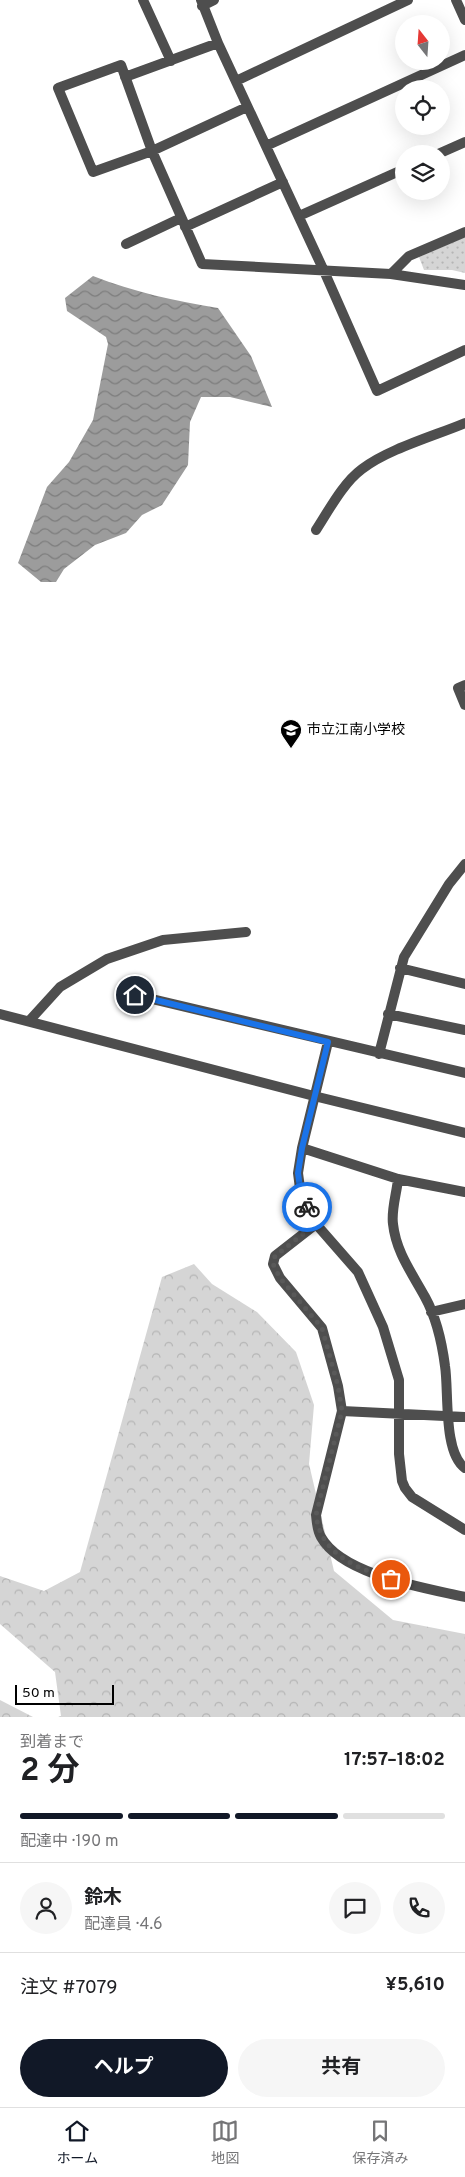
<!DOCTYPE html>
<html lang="ja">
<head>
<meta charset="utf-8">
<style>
	body { margin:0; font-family:Overpass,"Noto Sans JP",sans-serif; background:#f6f6f6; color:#202124; height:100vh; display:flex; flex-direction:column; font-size:19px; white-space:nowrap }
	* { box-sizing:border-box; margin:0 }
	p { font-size:16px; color:#757577 }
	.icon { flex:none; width:28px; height:28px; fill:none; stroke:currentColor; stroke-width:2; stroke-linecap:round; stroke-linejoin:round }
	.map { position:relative; height:1717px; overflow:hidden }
	.sheet { display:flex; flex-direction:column; background:#fff; flex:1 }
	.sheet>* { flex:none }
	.needle { width:32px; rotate:343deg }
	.fabs { position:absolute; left:395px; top:15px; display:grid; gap:10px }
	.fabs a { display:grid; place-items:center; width:55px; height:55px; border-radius:50%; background:#fff; box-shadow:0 5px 20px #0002; font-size:25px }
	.scale { position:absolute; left:15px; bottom:12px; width:99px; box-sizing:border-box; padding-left:5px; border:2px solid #000; border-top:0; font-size:14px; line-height:18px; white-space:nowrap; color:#000; -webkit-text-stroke:4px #fff; paint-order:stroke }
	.pin { position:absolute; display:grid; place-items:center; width:42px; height:42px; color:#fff; margin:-21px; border:2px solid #fff; border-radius:50%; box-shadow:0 1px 5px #0007 }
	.courier { position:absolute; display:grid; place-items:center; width:50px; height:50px; margin:-25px; border:4px solid #1a73e8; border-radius:50%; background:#fff; color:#222; box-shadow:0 1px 6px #0007 }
	.overview em { font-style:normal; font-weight:700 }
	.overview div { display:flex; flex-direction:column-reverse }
	.overview { display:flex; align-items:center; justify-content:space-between; height:85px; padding:0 20px }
	h1 { font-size:32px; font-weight:700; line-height:38px }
	.bar { display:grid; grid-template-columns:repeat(4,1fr); gap:8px 5px; align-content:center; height:60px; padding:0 20px }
	.bar i { height:6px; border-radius:4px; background:#e0e0e0 }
	.bar .selected { background:#111827 }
	.bar p { grid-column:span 4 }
	.line { display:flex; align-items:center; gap:12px; padding:0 20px; border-top:1px solid #e0e0e0 }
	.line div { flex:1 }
	.round { display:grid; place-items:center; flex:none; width:52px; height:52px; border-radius:26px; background:#f6f6f6 }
	.action { display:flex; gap:10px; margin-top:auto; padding:10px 20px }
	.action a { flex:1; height:58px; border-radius:30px; background:#111827; color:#fff; font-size:20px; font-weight:700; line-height:58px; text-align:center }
	.action a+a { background:#f6f6f6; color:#202124 }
	.dock { display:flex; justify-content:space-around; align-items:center; height:70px; border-top:1px solid #e0e0e0; background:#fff; font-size:14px; color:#757577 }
	.dock a { display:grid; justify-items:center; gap:2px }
	.dock .selected { color:#111827 }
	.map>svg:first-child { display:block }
	.forest { fill:url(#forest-crowns) }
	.park { fill:url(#park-dots) }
	.water { fill:url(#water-waves) }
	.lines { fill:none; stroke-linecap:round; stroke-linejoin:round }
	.minor { stroke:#4e4e4e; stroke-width:10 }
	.tertiary { stroke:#4e4e4e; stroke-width:10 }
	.done { stroke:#595959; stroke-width:5; stroke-dasharray:0 9 }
	.route { stroke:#1a73e8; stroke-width:6 }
	.labels { text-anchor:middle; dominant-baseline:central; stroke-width:4; stroke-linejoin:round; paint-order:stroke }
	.poi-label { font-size:14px; fill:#000; stroke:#fff; text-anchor:start }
</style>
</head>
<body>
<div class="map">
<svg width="465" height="1717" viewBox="0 0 465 1717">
	<defs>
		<pattern id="forest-crowns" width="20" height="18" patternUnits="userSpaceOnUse" patternTransform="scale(1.25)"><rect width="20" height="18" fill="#d5d5d5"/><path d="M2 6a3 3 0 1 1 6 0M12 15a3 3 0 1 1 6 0" fill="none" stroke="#b5b5b5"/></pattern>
		<pattern id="park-dots" width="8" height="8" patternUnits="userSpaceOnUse" patternTransform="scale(1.25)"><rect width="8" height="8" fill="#d5d5d5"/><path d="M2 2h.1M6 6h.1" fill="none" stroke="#b5b5b5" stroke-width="1.8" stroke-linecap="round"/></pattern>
		<pattern id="water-waves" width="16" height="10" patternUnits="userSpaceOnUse" patternTransform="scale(1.25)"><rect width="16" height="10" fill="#9c9c9c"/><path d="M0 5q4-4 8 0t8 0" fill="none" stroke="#7d7d7d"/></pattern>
	</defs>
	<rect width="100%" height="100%" fill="#fff"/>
	<!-- forest -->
	<path class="forest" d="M194,1264L212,1284L257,1312L296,1352L314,1405L309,1464L334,1571L393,1620L465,1634V1717H58L61,1716L55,1672L0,1624V1576L44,1591L80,1572L162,1277Z
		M0,1700L33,1717H0Z"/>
	<!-- park -->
	<path class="park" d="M465,237V273L452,270H424L419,257Z"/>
	<!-- water -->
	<path class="water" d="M93,276C134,292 175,301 218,308L251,356L272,407L230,397H201L190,422L188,465L162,505L142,515L126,533L95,545L64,569L56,582H41L18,563L47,487L69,462L93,420L108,344L106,337L67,311L65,298Z"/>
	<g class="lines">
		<!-- minor -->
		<path class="minor" d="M143,0L171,61
			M201,0L218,43L324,271L377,391L465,350
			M456,0L465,20
			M202,6L214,0
			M125,77L218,43
			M236,81L408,0
			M247,107L152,151L93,172L58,88L121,65L152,151L202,264L391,274L465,285
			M266,146L465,55
			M438,154L465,142
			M299,216L404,169
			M185,227L283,182
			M126,244L181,218
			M391,274L409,256L465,232
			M316,530C329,510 343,483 362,469C388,449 434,436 465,423
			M465,685L458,688L465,705
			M400,968L465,984
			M135,995L465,1073
			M388,1014L465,1030
			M29,1021L60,987L107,959L163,940L246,932
			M328,1042L302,1148L298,1173L301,1196L316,1224L358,1272L383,1327L399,1380V1454L402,1481L405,1488L412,1497L465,1530
			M379,1054L404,957L449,884L465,864
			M302,1148L398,1179L465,1192
			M398,1179C397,1192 391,1210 393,1224C396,1252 412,1273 425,1297C436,1317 442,1343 445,1366C449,1391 443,1453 465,1468
			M316,1224L275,1256L273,1264L280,1278L322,1328L338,1386L342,1411L316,1515C317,1523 317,1530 321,1537C342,1575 426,1588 465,1597
			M431,1312L465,1304
			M342,1411L465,1417"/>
		<!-- tertiary -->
		<path class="tertiary" d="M0,1014L314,1096L465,1133"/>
	</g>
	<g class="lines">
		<!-- done -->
		<path class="done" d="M307,1207L316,1224L275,1256L273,1264L280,1278L322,1328L338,1386L342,1411L316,1515C321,1555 357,1568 391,1579"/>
		<!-- route -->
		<path class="route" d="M135,995L328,1042L302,1148L298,1173L301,1196L307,1207"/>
	</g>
	<!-- icons -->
	<defs>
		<g id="school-pin" transform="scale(1.125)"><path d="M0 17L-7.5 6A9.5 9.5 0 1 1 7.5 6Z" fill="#000" stroke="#fff"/><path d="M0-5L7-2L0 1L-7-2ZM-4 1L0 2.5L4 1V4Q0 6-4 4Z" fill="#fff"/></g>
	</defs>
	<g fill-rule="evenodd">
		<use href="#school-pin" x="291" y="730"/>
	</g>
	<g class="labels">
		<!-- poi labels -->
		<g class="poi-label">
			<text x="307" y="730">市立江南小学校</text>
		</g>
	</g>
</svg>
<div class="fabs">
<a><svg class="needle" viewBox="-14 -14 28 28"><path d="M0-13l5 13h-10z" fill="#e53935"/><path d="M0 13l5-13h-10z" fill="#757577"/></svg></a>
<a><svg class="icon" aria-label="locate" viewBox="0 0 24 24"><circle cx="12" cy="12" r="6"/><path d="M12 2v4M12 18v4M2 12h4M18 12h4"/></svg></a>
<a><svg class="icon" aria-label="layers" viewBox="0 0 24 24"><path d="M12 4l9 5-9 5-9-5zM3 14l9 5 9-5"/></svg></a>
</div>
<div class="scale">50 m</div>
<div class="pin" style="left:391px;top:1579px;background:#ea580c"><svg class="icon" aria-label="bag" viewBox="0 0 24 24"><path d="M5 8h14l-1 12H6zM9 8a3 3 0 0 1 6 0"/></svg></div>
<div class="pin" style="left:135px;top:995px;background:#1f2937"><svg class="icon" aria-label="home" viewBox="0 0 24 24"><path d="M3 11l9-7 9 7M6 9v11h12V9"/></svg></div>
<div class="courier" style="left:307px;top:1207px"><svg class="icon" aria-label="bike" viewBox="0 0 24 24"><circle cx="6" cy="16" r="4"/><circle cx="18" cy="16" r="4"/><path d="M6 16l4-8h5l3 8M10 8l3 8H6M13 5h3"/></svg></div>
</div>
<section class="sheet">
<div class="overview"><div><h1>2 分</h1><p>到着まで</p></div><em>17:57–18:02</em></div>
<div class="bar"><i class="selected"></i><i class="selected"></i><i class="selected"></i><i></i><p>配達中 · 190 m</p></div>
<div class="line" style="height:90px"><a class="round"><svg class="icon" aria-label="person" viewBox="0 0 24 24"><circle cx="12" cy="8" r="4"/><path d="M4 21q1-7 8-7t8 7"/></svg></a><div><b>鈴木</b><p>配達員 · 4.6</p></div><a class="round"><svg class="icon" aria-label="chat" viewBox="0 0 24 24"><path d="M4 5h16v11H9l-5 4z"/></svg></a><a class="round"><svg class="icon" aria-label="phone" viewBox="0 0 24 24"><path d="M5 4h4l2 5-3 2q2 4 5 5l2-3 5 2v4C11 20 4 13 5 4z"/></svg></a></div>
<div class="line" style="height:65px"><div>注文 #7079</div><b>¥5,610</b></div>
<div class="action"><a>ヘルプ</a><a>共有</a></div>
</section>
<nav class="dock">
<a class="selected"><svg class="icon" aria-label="home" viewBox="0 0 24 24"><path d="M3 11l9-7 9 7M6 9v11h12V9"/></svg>ホーム</a>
<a><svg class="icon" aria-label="map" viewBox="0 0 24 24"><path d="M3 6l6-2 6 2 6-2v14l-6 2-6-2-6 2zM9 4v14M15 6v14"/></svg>地図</a>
<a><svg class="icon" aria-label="saved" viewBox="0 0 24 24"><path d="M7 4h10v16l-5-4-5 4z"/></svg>保存済み</a>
</nav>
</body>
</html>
